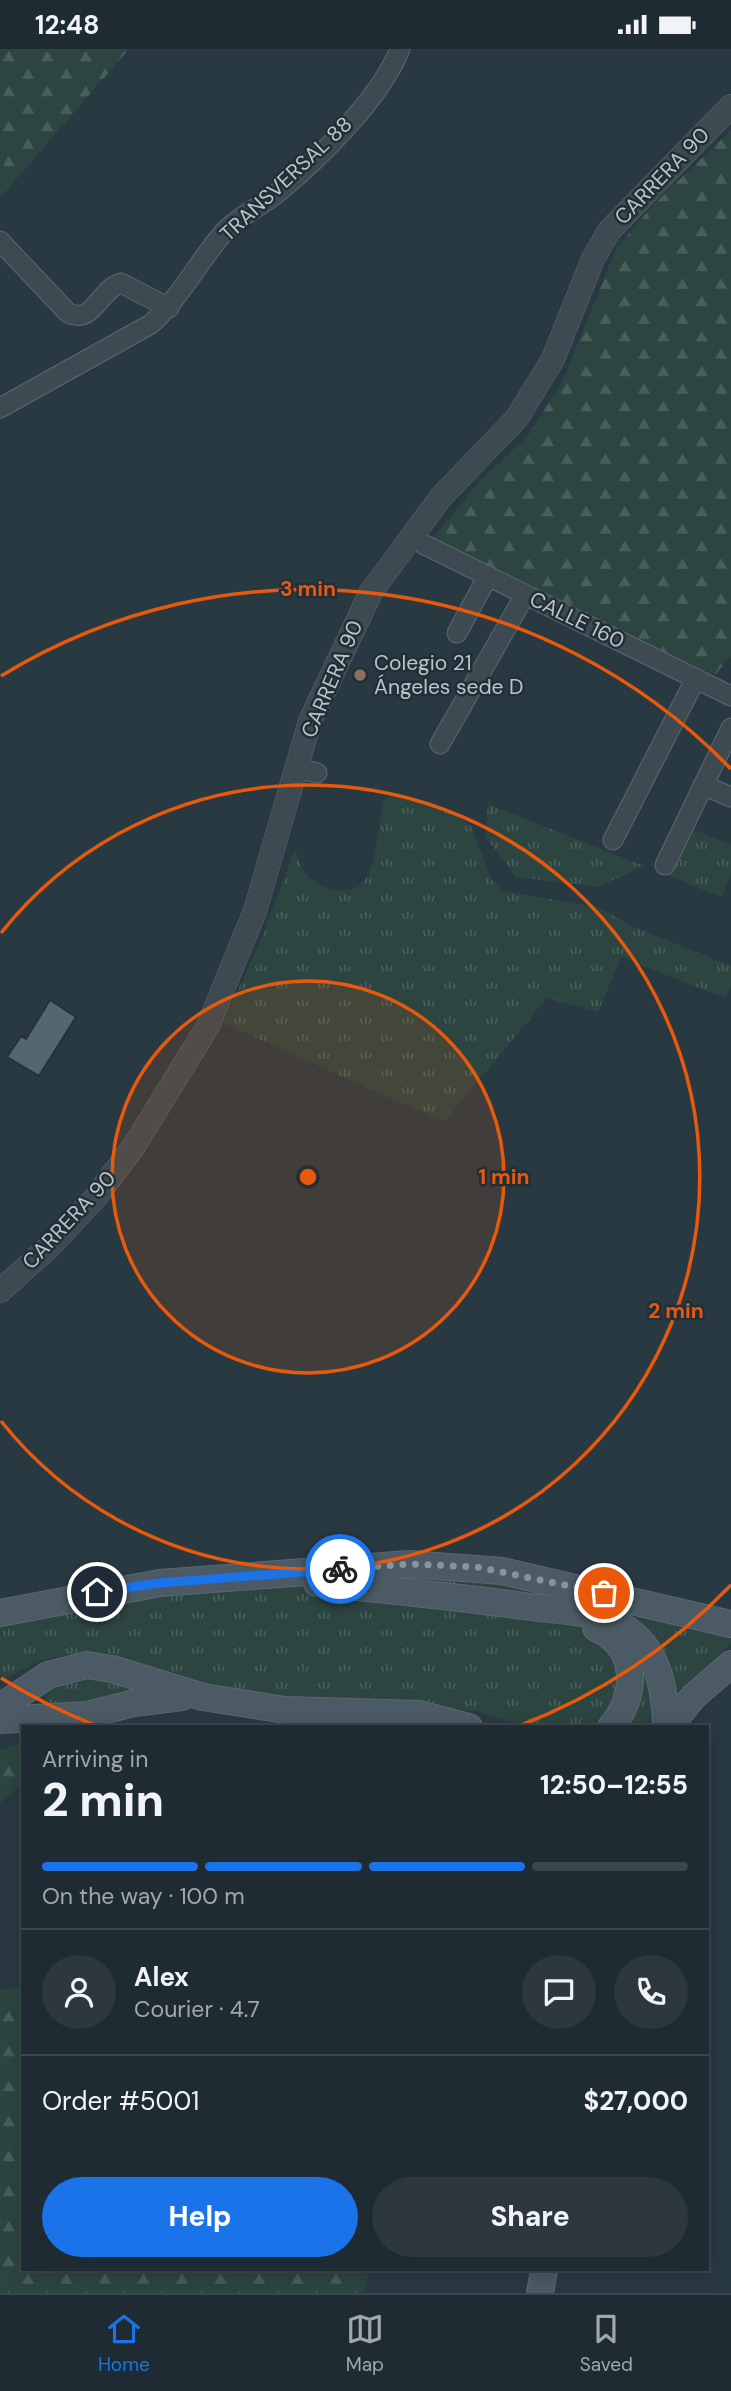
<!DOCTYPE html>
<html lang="en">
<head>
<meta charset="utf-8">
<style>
	body { margin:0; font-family:"DM Sans",sans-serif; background:#2c373e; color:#f1f3f6; height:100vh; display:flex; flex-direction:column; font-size:26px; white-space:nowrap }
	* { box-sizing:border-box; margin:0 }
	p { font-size:23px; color:#a1a7ac }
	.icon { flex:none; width:38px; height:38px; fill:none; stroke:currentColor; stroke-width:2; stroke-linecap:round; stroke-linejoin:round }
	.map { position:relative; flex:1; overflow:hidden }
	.panel { position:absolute; left:21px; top:1676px; width:688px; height:546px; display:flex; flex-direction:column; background:#1f2b32; border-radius:0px; box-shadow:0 4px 18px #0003,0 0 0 2px #3c474d }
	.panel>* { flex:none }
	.pin { position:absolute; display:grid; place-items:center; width:60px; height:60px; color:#fff; margin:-30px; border:4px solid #fff; border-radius:50%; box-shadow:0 2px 7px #0007 }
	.courier { position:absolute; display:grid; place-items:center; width:70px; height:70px; margin:-35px; border:5px solid #1a73e8; border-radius:50%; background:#fff; color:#222; box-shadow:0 2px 9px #0007 }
	.headline em { font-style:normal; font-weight:800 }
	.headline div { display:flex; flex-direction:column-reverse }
	.headline { display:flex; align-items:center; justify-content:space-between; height:119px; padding:0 21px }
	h1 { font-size:46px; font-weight:800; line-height:52px }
	.bar { display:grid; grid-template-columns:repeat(4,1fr); gap:10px 7px; align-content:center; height:84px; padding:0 21px }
	.bar i { height:9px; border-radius:5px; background:#3c474d }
	.bar .current { background:#1a73e8 }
	.bar p { grid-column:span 4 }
	.line { display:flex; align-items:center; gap:18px; padding:0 21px; border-top:2px solid #3c474d }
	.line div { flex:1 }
	.round { display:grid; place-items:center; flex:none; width:74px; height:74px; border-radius:37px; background:#2c373e }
	.action { display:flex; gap:14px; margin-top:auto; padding:14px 21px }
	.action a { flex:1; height:80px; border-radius:42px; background:#1a73e8; color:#fff; font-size:28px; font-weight:800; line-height:80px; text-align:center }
	.action a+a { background:#2c373e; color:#f1f3f6 }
	.status { display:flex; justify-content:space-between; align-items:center; height:49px; padding:0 35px; background:#1f2b32; direction:ltr }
	.status svg { height:19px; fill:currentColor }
	.menu { display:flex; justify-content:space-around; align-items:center; height:98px; border-top:2px solid #3c474d; background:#1f2b32; font-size:19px; color:#a1a7ac }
	.menu a { display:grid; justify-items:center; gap:4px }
	.menu .current { color:#1a73e8 }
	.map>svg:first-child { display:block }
	.grass { fill:url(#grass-tufts) }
	.forest { fill:url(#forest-firs) }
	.building { fill:#54666f; stroke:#243139; stroke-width:2 }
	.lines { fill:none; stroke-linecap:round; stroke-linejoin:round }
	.minor-casing { stroke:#5b686f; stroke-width:21 }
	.tertiary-casing { stroke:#5b686f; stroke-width:24 }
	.secondary-casing { stroke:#5b686f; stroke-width:28 }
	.minor { stroke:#3d4a52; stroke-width:19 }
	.tertiary { stroke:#3d4a52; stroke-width:23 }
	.secondary { stroke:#4b5a64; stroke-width:26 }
	.done { stroke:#87949c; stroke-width:7; stroke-dasharray:0 12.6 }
	.route { stroke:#1a73e8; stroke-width:9 }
	.ring { fill:none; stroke:#e8590c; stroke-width:3.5 }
	.education-dot { fill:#8d6e63; stroke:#222f37; stroke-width:2.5 }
	.labels { text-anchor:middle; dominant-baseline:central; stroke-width:5; stroke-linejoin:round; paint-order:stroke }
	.street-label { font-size:21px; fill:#bac5cc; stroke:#222f37 }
	.poi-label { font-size:21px; fill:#bac5cc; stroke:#222f37; text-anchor:start }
	.centre { fill:#e8590c; stroke:#222f37; stroke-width:3.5 }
	.ring-label { font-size:21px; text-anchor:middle; font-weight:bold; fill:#e8590c; stroke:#222f37; stroke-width:5; stroke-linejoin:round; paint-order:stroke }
</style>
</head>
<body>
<div class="status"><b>12:48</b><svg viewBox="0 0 49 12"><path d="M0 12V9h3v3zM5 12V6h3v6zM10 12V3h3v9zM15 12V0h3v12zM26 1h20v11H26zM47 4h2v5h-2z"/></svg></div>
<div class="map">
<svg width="731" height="2244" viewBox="0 0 731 2244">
	<defs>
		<pattern id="grass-tufts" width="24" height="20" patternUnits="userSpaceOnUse" patternTransform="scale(1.75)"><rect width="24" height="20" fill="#2c4541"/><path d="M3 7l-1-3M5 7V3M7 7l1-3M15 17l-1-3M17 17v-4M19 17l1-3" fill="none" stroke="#485e5b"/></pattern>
		<pattern id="forest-firs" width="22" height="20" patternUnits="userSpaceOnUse" patternTransform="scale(1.75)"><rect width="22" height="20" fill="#2c4541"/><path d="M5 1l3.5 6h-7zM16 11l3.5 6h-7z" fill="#485e5b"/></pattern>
	</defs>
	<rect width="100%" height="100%" fill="#293942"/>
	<!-- grass -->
	<path class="grass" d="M398,744L458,767L471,777L491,830L503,842L600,859L634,878L731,917V937L725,949L621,908L598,963L547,949L444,1073L223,974L262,888L295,800C301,819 308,833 328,839C384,857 373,781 385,750Z
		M488,755L644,817L598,838L516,828L485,787Z
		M687,778L731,796V825L721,848L667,826Z
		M353,1527L483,1529L731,1577V1595L675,1645L671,1619L654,1594L572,1554L491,1539Z
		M225,1536L301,1537L516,1563L554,1570L603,1588L625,1634L603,1671L590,1678H527L478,1663L404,1652L307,1655L215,1641L87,1603L42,1611L0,1632V1569Z
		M646,1609L654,1651L647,1678H625L642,1640L641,1614Z
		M75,1626L115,1629L136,1641L50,1661L46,1655V1647L54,1638Z"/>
	<!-- forest -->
	<path class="forest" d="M0,0H129L0,149Z
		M731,81V607L715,626L430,493L478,434L528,387L564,329L616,200L654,155Z
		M23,1693V1734L0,1754V1702Z
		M23,1936V2221H370L363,2244H0V1941Z"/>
	<!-- building -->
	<path class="building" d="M50,951L76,968L39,1027L7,1008L21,987L26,990Z"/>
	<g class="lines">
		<!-- minor casing -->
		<g class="minor-casing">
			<path id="minor" d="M0,192L68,264C94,276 99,240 121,234L169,259
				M0,359L151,275C181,248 198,213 224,183C238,167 259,159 276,145C318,111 380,50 400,0
				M423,495L731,647
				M457,584L488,527
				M440,695L525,546
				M297,719L317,724
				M703,736L731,748
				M613,791L696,629
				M665,816L731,679"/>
		</g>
		<!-- tertiary casing -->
		<g class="tertiary-casing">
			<path id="tertiary" d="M0,1242L49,1198L96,1148L134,1097L208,977L255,862L310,672L371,543L441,448L517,369L553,310L593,210L609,182L731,57"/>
		</g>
		<!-- secondary casing -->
		<g class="secondary-casing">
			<path id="secondary" d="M317,1534C389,1541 460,1548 531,1558C562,1562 603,1562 629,1582C660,1605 665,1643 666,1678
				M0,1564L160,1534L410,1515L502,1522L731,1575
				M596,1579C639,1597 638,1647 611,1678
				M0,1658L48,1626L87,1616L112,1620L203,1648L285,1661L419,1665L469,1678
				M0,1671L87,1666L134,1654L182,1648
				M669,1678L693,1648L731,1615
				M540,2244L544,2221"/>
		</g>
		<!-- minor -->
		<use href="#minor" class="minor"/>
		<!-- tertiary -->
		<use href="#tertiary" class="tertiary"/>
		<!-- secondary -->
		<use href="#secondary" class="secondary"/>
	</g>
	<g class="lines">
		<!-- done -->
		<path class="done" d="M340,1520L410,1515L477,1518L604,1544"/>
		<!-- route -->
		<path class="route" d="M97,1543L160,1534L340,1520"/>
	</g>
	<!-- distance rings -->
	<circle cx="308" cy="1128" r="196" fill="#e8590c" fill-opacity=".12"/>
	<g class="ring">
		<circle cx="308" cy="1128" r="196"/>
		<path d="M1 884A392 392 0 1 1 1 1372"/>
		<path d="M731 1536A588 588 0 0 1 519 1677M97 1677A588 588 0 0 1 1 1629M1 627A588 588 0 0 1 731 720"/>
	</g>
	<!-- markers -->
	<circle class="education-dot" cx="360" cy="626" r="7"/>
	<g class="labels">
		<!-- street labels -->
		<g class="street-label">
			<text transform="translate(662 127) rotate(-46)">CARRERA 90</text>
			<text transform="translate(286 130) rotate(-43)">TRANSVERSAL 88</text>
			<text transform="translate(577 571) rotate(26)">CALLE 160</text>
			<text transform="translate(332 630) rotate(-67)">CARRERA 90</text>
			<text transform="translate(69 1171) rotate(-47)">CARRERA 90</text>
		</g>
		<!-- poi labels -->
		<g class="poi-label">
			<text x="374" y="614">Colegio 21<tspan x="374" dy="24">Ángeles sede D</tspan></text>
		</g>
	</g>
	<circle cx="308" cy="1128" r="10" class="centre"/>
	<g class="ring-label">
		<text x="308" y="547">3 min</text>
		<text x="504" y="1135">1 min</text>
		<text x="676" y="1269">2 min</text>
	</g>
</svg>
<div class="pin" style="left:604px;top:1544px;background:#ea580c"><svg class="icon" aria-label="bag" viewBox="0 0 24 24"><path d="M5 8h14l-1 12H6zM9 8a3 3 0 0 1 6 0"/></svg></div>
<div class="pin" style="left:97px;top:1543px;background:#1f2937"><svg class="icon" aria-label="home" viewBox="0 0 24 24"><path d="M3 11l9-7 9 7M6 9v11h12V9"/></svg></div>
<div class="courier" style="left:340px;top:1520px"><svg class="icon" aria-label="bike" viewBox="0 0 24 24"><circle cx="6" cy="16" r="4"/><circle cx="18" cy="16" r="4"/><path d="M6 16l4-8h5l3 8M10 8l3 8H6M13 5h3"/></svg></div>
<section class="panel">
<div class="headline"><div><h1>2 min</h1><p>Arriving in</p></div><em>12:50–12:55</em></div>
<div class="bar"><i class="current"></i><i class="current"></i><i class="current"></i><i></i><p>On the way · 100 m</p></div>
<div class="line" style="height:126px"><a class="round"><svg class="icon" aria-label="person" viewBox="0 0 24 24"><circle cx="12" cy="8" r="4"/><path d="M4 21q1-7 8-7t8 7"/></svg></a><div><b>Alex</b><p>Courier · 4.7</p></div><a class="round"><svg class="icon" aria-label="chat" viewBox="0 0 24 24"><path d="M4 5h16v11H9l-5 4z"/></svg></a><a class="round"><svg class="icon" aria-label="phone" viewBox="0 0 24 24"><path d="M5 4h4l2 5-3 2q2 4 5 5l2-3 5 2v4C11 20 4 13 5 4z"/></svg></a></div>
<div class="line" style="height:91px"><div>Order #5001</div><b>$27,000</b></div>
<div class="action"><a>Help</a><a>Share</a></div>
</section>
</div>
<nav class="menu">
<a class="current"><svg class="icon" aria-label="home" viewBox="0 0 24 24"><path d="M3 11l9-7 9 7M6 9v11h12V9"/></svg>Home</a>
<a><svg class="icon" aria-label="map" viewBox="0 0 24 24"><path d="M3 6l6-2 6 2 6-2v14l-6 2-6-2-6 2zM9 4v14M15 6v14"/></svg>Map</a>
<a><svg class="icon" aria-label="saved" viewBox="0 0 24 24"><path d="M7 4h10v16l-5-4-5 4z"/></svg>Saved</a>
</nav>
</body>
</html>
